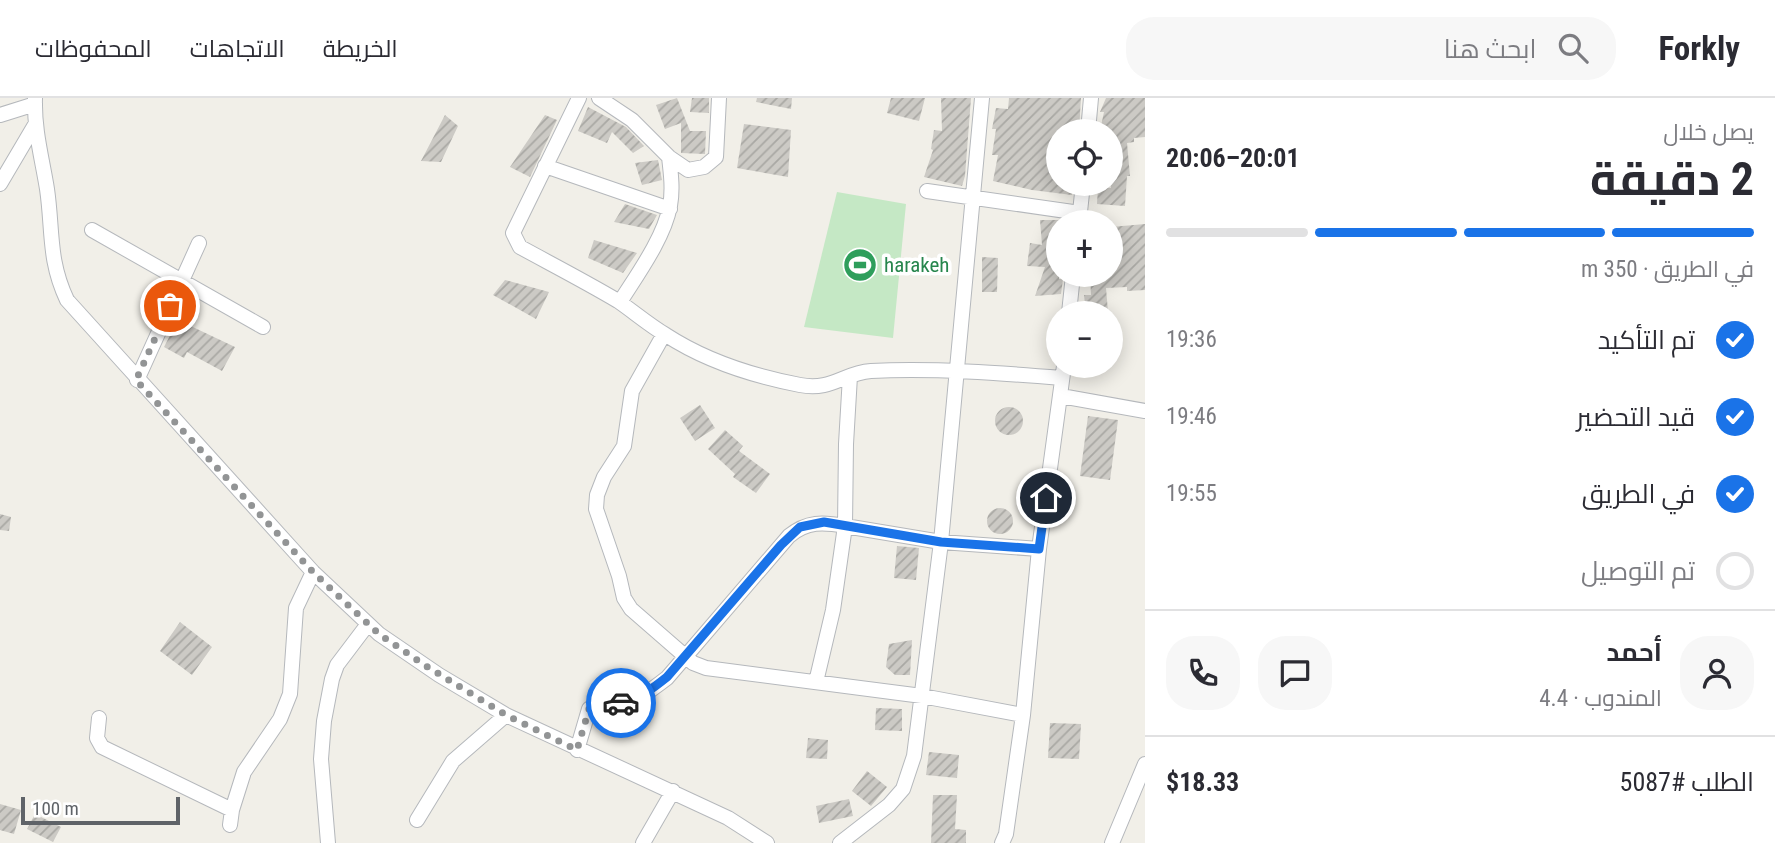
<!DOCTYPE html>
<html lang="ar">
<head>
<meta charset="utf-8">
<style>
	body { margin:0; font-family:"Roboto Condensed",Cairo,sans-serif; background:#f7f7f7; color:#2b2b33; direction:rtl; height:100vh; display:flex; flex-direction:column; font-size:26px; white-space:nowrap }
	* { box-sizing:border-box; margin:0 }
	p { font-size:23px; color:#7c7c81 }
	.icon { flex:none; width:38px; height:38px; fill:none; stroke:currentColor; stroke-width:2; stroke-linecap:round; stroke-linejoin:round }
	.map { position:relative; flex:1; overflow:hidden; direction:ltr }
	.panel { display:flex; flex-direction:column; background:#fff; width:630px }
	.panel>* { flex:none }
	.buttons { position:absolute; left:1046px; top:21px; display:grid; gap:14px }
	.buttons a { display:grid; place-items:center; width:77px; height:77px; border-radius:50%; background:#fff; box-shadow:0 4px 18px #0003; font-size:35px }
	.scale { position:absolute; left:21px; bottom:18px; width:159px; box-sizing:border-box; padding-left:7px; border:4px solid #5f6368; border-top:0; font-size:19px; line-height:24px; white-space:nowrap; color:#5f6368; -webkit-text-stroke:5px #fff; paint-order:stroke }
	.pin { position:absolute; display:grid; place-items:center; width:60px; height:60px; color:#fff; margin:-30px; border:4px solid #fff; border-radius:50%; box-shadow:0 2px 7px #0007 }
	.courier { position:absolute; display:grid; place-items:center; width:70px; height:70px; margin:-35px; border:5px solid #1a73e8; border-radius:50%; background:#fff; color:#222; box-shadow:0 2px 9px #0007 }
	.head em { font-style:normal; font-weight:700 }
	.head div { display:flex; flex-direction:column-reverse }
	.head { display:flex; align-items:center; justify-content:space-between; height:119px; padding:0 21px }
	h1 { font-size:46px; font-weight:700; line-height:52px }
	.bar { display:grid; grid-template-columns:repeat(4,1fr); gap:10px 7px; align-content:center; height:84px; padding:0 21px }
	.bar i { height:9px; border-radius:5px; background:#e1e1e2 }
	.bar .selected { background:#1a73e8 }
	.bar p { grid-column:span 4 }
	.line { display:flex; align-items:center; gap:18px; padding:0 21px; border-top:2px solid #e1e1e2 }
	.line div { flex:1 }
	.round { display:grid; place-items:center; flex:none; width:74px; height:74px; border-radius:28px; background:#f7f7f7 }
	ol { padding:0 21px; list-style:none }
	li { display:flex; align-items:center; gap:21px; height:77px }
	li p { margin-inline-start:auto }
	li .icon { padding:7px; border-radius:50%; background:#1a73e8; color:#fff; stroke-width:4 }
	li:last-child { color:#7c7c81 }
	li i { width:38px; height:38px; border:4px solid #e1e1e2; border-radius:50% }
	header { display:flex; align-items:center; gap:42px; box-sizing:border-box; height:98px; padding:0 35px; background:#fff; border-bottom:2px solid #e1e1e2 }
	header strong { font-size:33px }
	nav { display:flex; gap:38px; margin-inline-start:auto; font-size:24px }
	.search { width:490px; height:63px; background:#f7f7f7; display:flex; align-items:center; gap:18px; box-sizing:border-box; padding:0 24px; border-radius:28px; color:#7c7c81; font-size:26px }
	main { display:flex; flex:1; min-height:0 }
	.map>svg:first-child { display:block }
	.pitch { fill:#c5e8c5 }
	.building { fill:url(#building-hatch) }
	.lines { fill:none; stroke-linecap:round; stroke-linejoin:round }
	.minor-casing { stroke:#b5b8bc; stroke-width:16 }
	.minor { stroke:#fff; stroke-width:14 }
	.done { stroke:#929495; stroke-width:7; stroke-dasharray:0 12.6 }
	.route { stroke:#1a73e8; stroke-width:9 }
	.labels { text-anchor:middle; dominant-baseline:central; stroke-width:7; stroke-linejoin:round; paint-order:stroke }
	.leisure-label { font-size:21px; fill:#27864d; stroke:#fff; text-anchor:start }
</style>
</head>
<body>
<header>
<strong>Forkly</strong>
<div class="search"><svg class="icon" aria-label="search" viewBox="0 0 24 24"><circle cx="10" cy="10" r="6"/><path d="M15 15l6 6"/></svg>ابحث هنا</div>
<nav><a>الخريطة</a><a>الاتجاهات</a><a>المحفوظات</a></nav>
</header>
<main>
<section class="panel">
<div class="head"><div><h1>2 دقيقة</h1><p>يصل خلال</p></div><em>20:01–20:06</em></div>
<div class="bar"><i class="selected"></i><i class="selected"></i><i class="selected"></i><i></i><p>في الطريق · 350 m</p></div>
<ol>
<li><svg class="icon" aria-label="check" viewBox="0 0 24 24"><path d="M5 12l5 5 9-10"/></svg>تم التأكيد<p>19:36</p></li>
<li><svg class="icon" aria-label="check" viewBox="0 0 24 24"><path d="M5 12l5 5 9-10"/></svg>قيد التحضير<p>19:46</p></li>
<li><svg class="icon" aria-label="check" viewBox="0 0 24 24"><path d="M5 12l5 5 9-10"/></svg>في الطريق<p>19:55</p></li>
<li><i></i>تم التوصيل</li>
</ol>
<div class="line" style="height:126px"><a class="round"><svg class="icon" aria-label="person" viewBox="0 0 24 24"><circle cx="12" cy="8" r="4"/><path d="M4 21q1-7 8-7t8 7"/></svg></a><div><b>أحمد</b><p>المندوب · 4.4</p></div><a class="round"><svg class="icon" aria-label="chat" viewBox="0 0 24 24"><path d="M4 5h16v11H9l-5 4z"/></svg></a><a class="round"><svg class="icon" aria-label="phone" viewBox="0 0 24 24"><path d="M5 4h4l2 5-3 2q2 4 5 5l2-3 5 2v4C11 20 4 13 5 4z"/></svg></a></div>
<div class="line" style="height:91px"><div>الطلب #5087</div><b>$18.33</b></div>
</section>
<div class="map">
<svg width="1145" height="745" viewBox="0 0 1145 745">
	<defs>
		<pattern id="building-hatch" width="6" height="6" patternUnits="userSpaceOnUse" patternTransform="scale(1.75)"><rect width="6" height="6" fill="#cccac5"/><path d="M-1 1l2-2M0 6l6-6M5 7l2-2" fill="none" stroke="#a9a8a4"/></pattern>
	</defs>
	<rect width="100%" height="100%" fill="#f1efe8"/>
	<!-- pitch -->
	<path class="pitch" d="M837,94L906,106L893,240L804,229Z"/>
	<!-- building -->
	<path class="building" d="M677,0L690,33H706L705,56L681,55V25L665,31L656,7Z
		M692,0H709V15L690,14Z
		M757,0H792L791,11L756,4Z
		M891,0H925L919,23L887,15Z
		M941,0H971L965,78L962,88L924,79L933,52L931,51L934,32L942,33Z
		M1009,0H1081L1079,33H1059V86H1073L1072,97L1032,92L993,83L998,57H992L996,31H992L996,10L1008,11Z
		M1106,0H1145V39L1134,40V44L1127,45L1130,78H1127L1125,108L1097,106L1098,89L1111,90V33H1100L1104,14H1100Z
		M588,9L626,29L644,48L633,55L612,34L607,45L578,33Z
		M445,17L458,28L441,64L421,63Z
		M545,17L557,22L530,79L510,69Z
		M744,26L791,32L788,79L737,70Z
		M658,62L662,82L642,87L635,65Z
		M625,106L657,117L649,131L614,124Z
		M1040,122H1059V181H1063L1061,196L1035,198L1045,169L1027,168L1030,145L1042,147Z
		M1145,126V192L1127,193V189L1106,190L1108,214L1086,215L1084,197H1091L1090,177H1111V129Z
		M594,142L637,155L623,175L588,160Z
		M982,159L998,160L997,194H982Z
		M505,182L549,194L536,221L493,197Z
		M178,222L235,249L222,273L187,254L184,260L164,249Z
		M700,307L715,330L695,343L680,320Z
		M995 323a14 14 0 1 1 28 0a14 14 0 1 1-28 0Z
		M1088,318L1118,322L1110,382L1080,378Z
		M725,332L743,348L739,353L770,376L756,395L733,379L735,376L708,351Z
		M987 423a13 13 0 1 1 26 0a13 13 0 1 1-26 0Z
		M0,416L11,419L9,433L0,432Z
		M897,448L919,450L916,482L894,480Z
		M180,524L212,549L192,577L160,553Z
		M912,542L910,577H895L886,569L889,546Z
		M876,610L902,611V633L875,632Z
		M1050,625L1081,626L1079,661L1048,660Z
		M808,640L828,642L827,661L806,660Z
		M929,654L959,657L957,680L926,677Z
		M867,673L887,689L871,708L852,693Z
		M933,697H957L955,731L966,732V745H931Z
		M849,701L853,718L819,725L816,708Z
		M0,706L21,712L14,736L0,732Z
		M35,716L61,729L53,744L27,731Z"/>
	<g class="lines">
		<!-- minor casing -->
		<g class="minor-casing">
			<path id="minor" d="M35,0C34,32 42,60 47,91C53,132 48,162 67,202L313,474L379,536L439,577L506,617L728,720L767,745
				M579,0L513,135L520,149C553,167 586,184 618,203C634,214 649,227 666,237C706,263 753,278 800,287C832,293 843,275 871,273C934,270 1000,275 1062,280
				M599,0L632,22L669,59L688,72L704,69L716,59L719,0
				M0,17L35,6
				M1088,33L1091,0
				M545,68L670,111
				M0,86L36,25
				M927,93L1080,115
				M1079,123L1083,86
				M92,132L263,229
				M620,204C637,177 664,140 670,108C673,92 671,76 669,59
				M1069,215L1073,177
				M664,236L632,293L624,348L604,379L597,397L596,411L619,478L624,500L631,511L693,565L706,570L922,598L1023,617
				M137,282L199,145
				M1061,298L1145,313
				M816,584L833,512L845,428L941,444L1039,451
				M99,620L97,640L102,649L232,712
				M577,652L589,611C601,600 618,608 633,602C646,597 656,588 667,580L789,438C807,423 823,424 845,428L846,346L850,278
				M417,722L453,663L506,617
				M230,727L232,712L244,674L280,621L290,596L296,510L313,474
				M328,745L321,661L324,623L332,581L337,567L368,526
				M643,745L673,693
				M840,745L889,707L903,691L914,658L941,444L982,0
				M1002,745L1006,736L1023,617L1039,451L1064,268
				M1112,745L1145,666"/>
		</g>
		<!-- minor -->
		<use href="#minor" class="minor"/>
	</g>
	<g class="lines">
		<!-- done -->
		<path class="done" d="M170,208L136,282L313,474L379,536L426,568L506,617L577,652L589,611L600,605H621"/>
		<!-- route -->
		<path class="route" d="M621,605C639,601 652,591 667,579L781,447L800,429L824,424L941,444L1039,451L1046,400"/>
	</g>
	<!-- icons -->
	<defs>
		<g id="stadium-disc" transform="scale(1.75)"><circle r="9.5" fill="#2e9e5b" stroke="#fff"/><path d="M0-5a6.5 5 0 1 0 0 10a6.5 5 0 1 0 0-10ZM-3.5-1.8h7v3.6h-7Z" fill="#fff"/></g>
	</defs>
	<g fill-rule="evenodd">
		<use href="#stadium-disc" x="860" y="167"/>
	</g>
	<g class="labels">
		<!-- leisure labels -->
		<g class="leisure-label">
			<text x="884" y="167">harakeh</text>
		</g>
	</g>
</svg>
<div class="buttons">
<a><svg class="icon" aria-label="locate" viewBox="0 0 24 24"><circle cx="12" cy="12" r="6"/><path d="M12 2v4M12 18v4M2 12h4M18 12h4"/></svg></a>
<a>+</a>
<a>−</a>
</div>
<div class="scale">100 m</div>
<div class="pin" style="left:170px;top:208px;background:#ea580c"><svg class="icon" aria-label="bag" viewBox="0 0 24 24"><path d="M5 8h14l-1 12H6zM9 8a3 3 0 0 1 6 0"/></svg></div>
<div class="pin" style="left:1046px;top:400px;background:#1f2937"><svg class="icon" aria-label="home" viewBox="0 0 24 24"><path d="M3 11l9-7 9 7M6 9v11h12V9"/></svg></div>
<div class="courier" style="left:621px;top:605px"><svg class="icon" aria-label="car" viewBox="0 0 24 24"><path d="M5 17H2v-5l4-1 3-4h7l3 4 3 1v5h-3M9 17h6M6 11h13"/><circle cx="7" cy="17" r="2"/><circle cx="17" cy="17" r="2"/></svg></div>
</div>
</main>
</body>
</html>
